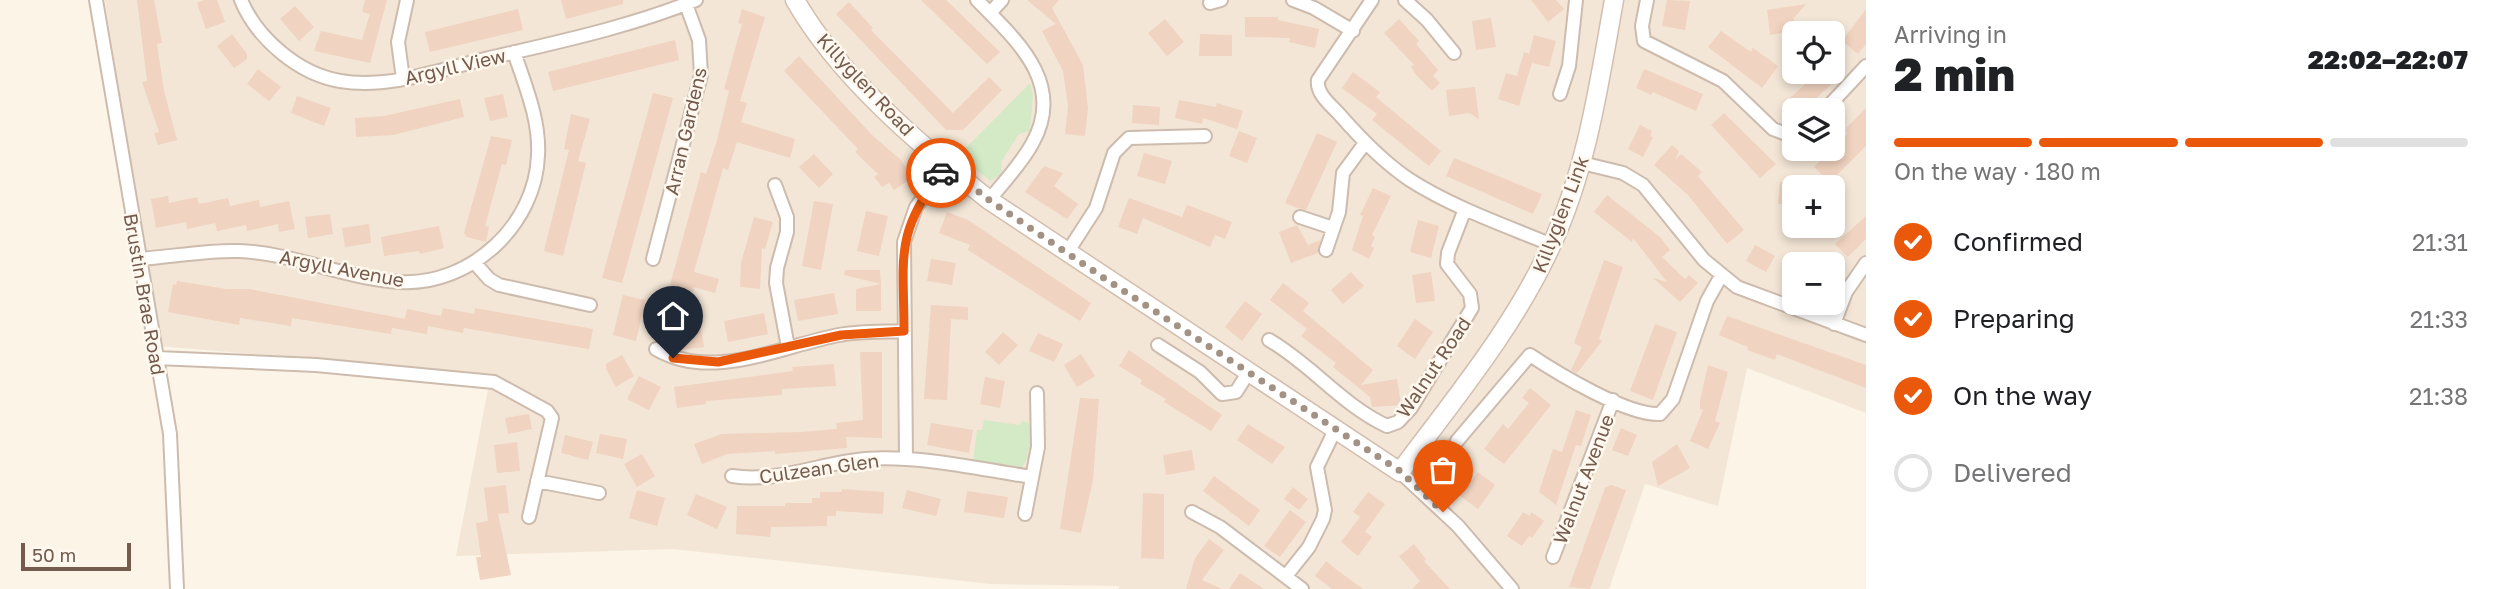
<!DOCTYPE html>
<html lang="en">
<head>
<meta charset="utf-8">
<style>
	body { margin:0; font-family:"Golos Text",sans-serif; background:#f2f2f2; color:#202124; height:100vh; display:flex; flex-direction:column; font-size:26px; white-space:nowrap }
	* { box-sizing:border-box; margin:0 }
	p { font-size:23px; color:#757577 }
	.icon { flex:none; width:38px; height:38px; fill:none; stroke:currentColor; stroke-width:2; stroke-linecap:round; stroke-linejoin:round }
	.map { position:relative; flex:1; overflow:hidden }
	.sheet { display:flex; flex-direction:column; background:#fff; width:630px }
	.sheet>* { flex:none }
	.controls { position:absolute; left:1782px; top:21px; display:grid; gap:14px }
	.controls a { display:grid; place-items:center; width:63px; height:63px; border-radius:10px; background:#fff; box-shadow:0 4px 10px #0003; font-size:35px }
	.scale { position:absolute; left:21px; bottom:18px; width:110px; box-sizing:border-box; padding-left:7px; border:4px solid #745b4d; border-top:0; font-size:19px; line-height:24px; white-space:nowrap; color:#745b4d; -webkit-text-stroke:5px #fef8ee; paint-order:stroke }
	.pin { position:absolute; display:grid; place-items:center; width:60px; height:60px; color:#fff; margin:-72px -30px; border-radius:50% 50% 50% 0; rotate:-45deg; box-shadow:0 0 7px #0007 }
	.pin .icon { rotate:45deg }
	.courier { position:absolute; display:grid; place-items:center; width:70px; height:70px; margin:-35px; border:5px solid #ea580c; border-radius:50%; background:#fff; color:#222; box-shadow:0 2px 9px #0007 }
	.head em { font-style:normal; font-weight:800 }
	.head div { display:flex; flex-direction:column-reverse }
	.head { display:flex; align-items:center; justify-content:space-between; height:119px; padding:0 28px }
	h1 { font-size:46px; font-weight:800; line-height:52px }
	.bar { display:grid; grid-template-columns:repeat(4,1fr); gap:10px 7px; align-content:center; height:84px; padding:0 28px }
	.bar i { height:9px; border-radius:5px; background:#e0e0e0 }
	.bar .current { background:#ea580c }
	.bar p { grid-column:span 4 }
	ol { padding:0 28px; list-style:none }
	li { display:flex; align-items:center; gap:21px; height:77px }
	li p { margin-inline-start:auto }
	li .icon { padding:7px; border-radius:50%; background:#ea580c; color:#fff; stroke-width:4 }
	li:last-child { color:#757577 }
	li i { width:38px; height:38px; border:4px solid #e0e0e0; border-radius:50% }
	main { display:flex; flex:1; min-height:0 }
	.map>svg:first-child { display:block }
	.residential { fill:#f3e6d6; fill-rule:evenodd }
	.green { fill:#d4e9c6 }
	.building { fill:#f0d3c0 }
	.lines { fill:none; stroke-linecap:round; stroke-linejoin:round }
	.street-casing { stroke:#cdbcae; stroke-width:16 }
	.secondary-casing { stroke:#d2beae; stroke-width:21 }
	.street { stroke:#fff; stroke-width:12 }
	.secondary { stroke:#fff; stroke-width:18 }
	.done { stroke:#a39183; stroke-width:7; stroke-dasharray:0 12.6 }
	.route { stroke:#ea580c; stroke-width:9 }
	.labels { text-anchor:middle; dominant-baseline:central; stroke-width:5; stroke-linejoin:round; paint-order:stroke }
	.street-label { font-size:19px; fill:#745b4d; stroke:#fef8ee }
</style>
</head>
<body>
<main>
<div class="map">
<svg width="1866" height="589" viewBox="0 0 1866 589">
	<rect width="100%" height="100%" fill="#fbf4e7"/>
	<!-- residential -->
	<path class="residential" d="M105,0H1866V413L1747,368L1718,506L1645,484L1609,589H1119V586L991,584L673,549L456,556L491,374L158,346ZM1794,33H1832V72H1794ZM1794,110H1832V149H1794ZM1794,187H1832V226H1794ZM1794,264H1832V303H1794Z"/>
	<!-- green -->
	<path class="green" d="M1030,83L1033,95L1030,131L1019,134L1001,162L1002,174L990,181L959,155Z
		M984,420L1019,425L1022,421L1029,423L1033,451L1028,450V458L1022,467L973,462L977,430H982Z"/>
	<!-- building -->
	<path class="building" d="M137,0H154L162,43L157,44L164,91L177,140L158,145L154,133L159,132L142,82L147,81Z
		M204,0H217L225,22L206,29L197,3Z
		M365,0H387L370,63L314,51L321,31L362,40L370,14L362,12Z
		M561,0H623V4L566,19Z
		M921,0H946L1000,52L987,64Z
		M1027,0H1059L1052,8L1083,65L1088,108L1085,136L1065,134L1068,106L1063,71L1042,31L1056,24Z
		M1531,0H1556L1564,9L1548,22Z
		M1667,0L1690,1L1685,30L1662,26Z
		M849,2L873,28L871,30L953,113L989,77L1002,90L963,130H946L836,14Z
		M1806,4L1793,19L1804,30L1770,35L1767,10Z
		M295,6L314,27L299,41L280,19Z
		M518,9L523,30L430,52L425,32Z
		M742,9L765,17L740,101L747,103L741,122L795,139L790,158L737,142L728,170L723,168L694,272L719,279L715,293L693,287L694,292L670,285L701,172L706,174L717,140L729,91L724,89L742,24L738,23Z
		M1866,9V44L1858,54L1842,41Z
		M1245,17H1278V20L1319,29L1315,48L1289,42L1290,38L1245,37Z
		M1491,18L1496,47L1476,50L1472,21Z
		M1165,19L1184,42L1167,56L1148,33Z
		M1399,19L1419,41L1416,44L1438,70L1433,76L1440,83L1432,91L1417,76L1411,67L1414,65L1384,33Z
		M1721,31L1751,52L1753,48L1778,66L1762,88L1708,47Z
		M232,34L247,54V59L234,68L217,46Z
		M1200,34L1232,35V56H1199Z
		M1534,35L1556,41L1549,67L1532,63L1519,106L1498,99L1506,73L1517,76L1524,52L1529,54Z
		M675,40L679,60L553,91L548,72Z
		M799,56L872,135L901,160L912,178L894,190L889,183L882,187L874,177L878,174L855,152L858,149L784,71Z
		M258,69L281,87L269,101L247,84Z
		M1644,69L1703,94L1696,111L1653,92L1651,95L1636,88Z
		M1353,72L1380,92L1376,97L1441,151L1429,166L1372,120L1377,114L1342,88Z
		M1819,72H1844L1804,110H1794V115L1783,104Z
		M1475,87L1479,119L1469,113L1449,116L1446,90Z
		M653,93L673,98L622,283L602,278Z
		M503,94L508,117L490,121L484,98Z
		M297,96L331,108L324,126L291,113Z
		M460,99L464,117L393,135L356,137L355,118L384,116Z
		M1179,100L1216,107L1217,103L1243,111L1237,129L1203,118L1202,124L1175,118Z
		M1133,105L1160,107L1159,125L1132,123Z
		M1866,108V146L1830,182L1814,167L1847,134L1846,128Z
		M1724,113L1776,164L1760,178L1711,125Z
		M571,114L590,119L578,161L586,163L563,256L544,251L569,150L564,149Z
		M1640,125L1652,131L1650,136L1653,137L1643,157L1628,149Z
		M1239,131L1257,138L1247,163L1229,156Z
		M1317,133L1337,142L1306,210L1298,208L1285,203Z
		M491,136L512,140L506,165L502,164L485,226L489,227L486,242L467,237L464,233Z
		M1672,145L1679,151L1675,160L1681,154L1702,172L1698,176L1744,230L1727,244L1688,195L1654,165Z
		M1144,153L1172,161L1165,184L1137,176Z
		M814,154L833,174L819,188L799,167Z
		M1454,158L1542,194L1533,214L1446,176Z
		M1044,166L1063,173L1054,186L1078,204L1067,219L1025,192Z
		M1794,177V182H1802L1794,187V204H1778L1780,182H1791Z
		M1373,188L1391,196L1372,235L1375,237L1371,246L1374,248L1369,259L1352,250L1363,216L1360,215Z
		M1607,195L1660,237L1670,250L1662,257L1685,279L1689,275L1698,283L1680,302L1653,278L1667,282L1633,238L1632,242L1594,212Z
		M168,196L169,203L197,197L199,204L228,198L230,206L259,200L260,207L289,201L295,229L279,232L278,224L247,231L246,225L217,231L215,223L187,229L186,222L156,228L151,199Z
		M1129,198L1182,217L1187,205L1232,222L1225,239L1215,235L1210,247L1143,218L1137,234L1118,227Z
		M814,201L833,204L821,270L802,266Z
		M866,211L888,216L879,256L857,251Z
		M947,212L968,220L1091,303L1080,321L968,250L970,245L939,233Z
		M330,214L333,234L308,238L305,217Z
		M1866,216V239L1848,257L1835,244Z
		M754,217L773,222L765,249L762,248L760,289L740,287L741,263Z
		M1418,220L1439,226L1431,258L1410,252Z
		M369,224L371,243L345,247L342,228Z
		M1297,225L1308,245L1320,240L1318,253L1291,263L1279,232Z
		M439,226L444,248L420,254L419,251L384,256L381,237Z
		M1755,245L1775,256L1766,272L1746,261Z
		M931,259L956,263L952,285L927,281Z
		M1604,260L1623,267L1599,339L1602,341L1577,373L1571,370L1582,347L1574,343Z
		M845,270H880L881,284L844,275Z
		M1351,272L1364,286L1343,304L1331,290Z
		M1431,272L1435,301L1416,303L1412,275Z
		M177,281L226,289H249L405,319L407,309L441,316L443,308L474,314L475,308L593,329L589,349L464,328L463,333L428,326L427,334L392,328L391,334L292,318L291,326L240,318L239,325L168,312L173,284L176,285Z
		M1283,283L1309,303L1303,311L1373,370L1361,385L1397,379L1401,405L1372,407L1370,397L1333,367L1336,363L1301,336L1307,329L1270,300Z
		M881,284V311H856V289Z
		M834,293L838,314L798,321L794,300Z
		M623,295L645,300L636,341L613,335Z
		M1245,301L1262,314L1242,341L1225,327Z
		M931,305L968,307V320L951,319L947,400L924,399Z
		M697,307L704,347L681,350L674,311Z
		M764,313L768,334L728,342L724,321Z
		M1727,316L1866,365V388L1777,354L1775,360L1747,350L1748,347L1719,335Z
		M1415,319L1433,332L1415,359L1397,346Z
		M1655,324L1677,332L1653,400L1630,391Z
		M1003,332L1018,345L999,365L985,352Z
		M1038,333L1063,344L1054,362L1029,351Z
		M1129,350L1222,415L1211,431L1164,402L1166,399L1140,384L1142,380L1119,366Z
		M860,352H882V438L846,437L847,448L775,454V451L727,454L702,464L694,444L722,434L802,432L837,429L836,423L863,420Z
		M1081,354L1095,376L1077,387L1064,365Z
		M622,355L634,376L616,387L606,369V364Z
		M834,364L836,386L782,389V395L706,401V404L677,408L674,387L793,371L792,367Z
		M1708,365L1728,372L1715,421L1720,423L1708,449L1690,441L1703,410L1700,409V400Z
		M639,376L661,387L649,410L627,399Z
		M985,377L1005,381L1000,408L980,404Z
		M1530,388L1551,405L1504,464L1484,449L1503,424L1508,429L1529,403L1522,398Z
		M1080,398L1099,399L1093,480L1081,533L1060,529Z
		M1576,410L1591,415L1581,446L1576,445L1556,505L1539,492L1553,449L1562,452Z
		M529,414L532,429L508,434L505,418Z
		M931,423L973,430L969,453L927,445Z
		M1248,424L1285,447L1272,464L1237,440Z
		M1621,428L1637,435L1628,456L1612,450Z
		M600,434L627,439L623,459L596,453Z
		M565,435L593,442L588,460L561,453Z
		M517,442L520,471L497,473L494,445Z
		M1677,444L1690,468L1658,486L1652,462Z
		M1192,450L1195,470L1166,475L1163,455Z
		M642,454L655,476L637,487L624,464Z
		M1478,472L1495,485L1478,509L1456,493L1464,482L1468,486Z
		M1214,476L1260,510L1249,526L1203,491Z
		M506,485L509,513L498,514L511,575L480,580L476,557H481L476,523L488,521L484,488Z
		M1611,485L1626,490L1590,589L1569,587L1605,488Z
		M1293,487L1308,499L1299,510L1284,499Z
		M842,489L884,492L883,514L836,511V516H827V526L771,527L770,537L736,534L737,506H785V503H812V498H820V492H841Z
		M637,490L665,498L657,526L629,518Z
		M907,490L941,499L936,516L902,508Z
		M967,491L1008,497L1004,518L964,512Z
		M1368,492L1385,504L1365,532L1372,537L1358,556L1341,542L1360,517L1353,512Z
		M1143,493L1164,494V559L1141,558Z
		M696,494L727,507L717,529L687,515Z
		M1290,510L1306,522L1280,557L1264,546Z
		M1523,512L1530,516L1531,512L1544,521L1532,538L1529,536L1522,546L1507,536Z
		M1209,539L1224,550L1202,580L1222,589H1186L1195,558Z
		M1414,544L1426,559L1424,561L1450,589H1412L1420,581L1399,556Z
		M1326,561L1337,570L1363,589H1332L1315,576Z
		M1240,573L1264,589H1229Z"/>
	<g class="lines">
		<!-- street casing -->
		<g class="street-casing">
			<path id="street" d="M96,0L170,434L177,589
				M241,0C257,39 299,74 340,81C387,89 436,71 481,60C553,43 627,28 696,0
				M977,0C1015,39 1067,83 1032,144C1021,164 1004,182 989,200
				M1293,0L1314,8L1353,31
				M1372,0L1318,80C1316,94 1331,105 1340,115C1361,139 1383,162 1410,180C1454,208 1504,225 1552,245
				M1405,0L1427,20L1454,53
				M1647,0L1642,26L1644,41L1723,81L1773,129L1794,137
				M1210,3L1221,0
				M990,13L1002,0
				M403,79L398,42L407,0
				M1560,94L1569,66L1576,0
				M1825,110L1866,66
				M1582,163L1623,173L1643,185L1704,260L1737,287L1866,335
				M775,185L787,217V232L777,268L776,283L788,347
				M1300,217L1333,228
				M1326,250L1339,212L1343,173L1365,143
				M1067,253L1096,208L1114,153L1129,138L1205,136
				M139,259C171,257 206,250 239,251C294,253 346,279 400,282C470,286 536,225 538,155C540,120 525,85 514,52
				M653,259L701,75L699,40L686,4
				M474,262L489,279L499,285L590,305
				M1834,324L1846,292L1866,263
				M1269,340C1312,365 1342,405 1387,426L1398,422L1411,408L1472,308L1470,294L1447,264L1448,253L1465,209
				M1158,345L1200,372L1222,394L1236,392L1248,373
				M656,349C712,382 781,346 839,335C860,331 883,332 904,331
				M157,358L316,365L494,382L547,411L552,418L529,517
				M1457,441L1530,355C1557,373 1628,416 1660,414L1673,399L1707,301L1721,276
				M906,458L904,242L916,207L947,166
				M1400,472L1458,526L1512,589
				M732,476C778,483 820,463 865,459C921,455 978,469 1032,477
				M537,481L599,493
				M1192,512L1220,527L1302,589
				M1025,514L1038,447L1037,393
				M1553,557L1613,400
				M1286,576L1309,547L1323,519L1325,510L1317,467L1335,430"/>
		</g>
		<!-- secondary casing -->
		<g class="secondary-casing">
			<path id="secondary" d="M795,0C839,77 920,145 989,200L1400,472C1454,399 1513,329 1551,246C1587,169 1599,84 1614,0"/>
		</g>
		<!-- street -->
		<use href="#street" class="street"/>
		<!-- secondary -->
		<use href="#secondary" class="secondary"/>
	</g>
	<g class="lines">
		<!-- done -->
		<path class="done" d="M941,173L947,166L989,200L1101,276L1400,471L1443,512"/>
		<!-- route -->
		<path class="route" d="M673,358L718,362L841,335L904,331C904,259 894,234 941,173"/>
	</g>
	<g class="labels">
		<!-- street labels -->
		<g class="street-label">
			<text transform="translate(455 66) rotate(-13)">Argyll View</text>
			<text transform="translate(866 84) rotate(47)">Killyglen Road</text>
			<text transform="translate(685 131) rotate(-77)">Arran Gardens</text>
			<text transform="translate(1560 214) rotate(-69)">Killyglen Link</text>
			<text transform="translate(342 268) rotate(11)">Argyll Avenue</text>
			<text transform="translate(145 294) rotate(80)">Brustin Brae Road</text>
			<text transform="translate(1433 367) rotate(-56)">Walnut Road</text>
			<text transform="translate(819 468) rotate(-8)">Culzean Glen</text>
			<text transform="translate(1583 479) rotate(-69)">Walnut Avenue</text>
		</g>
	</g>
</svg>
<div class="controls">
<a><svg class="icon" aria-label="locate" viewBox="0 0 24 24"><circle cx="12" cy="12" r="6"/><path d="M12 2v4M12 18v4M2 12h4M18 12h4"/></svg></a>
<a><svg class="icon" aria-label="layers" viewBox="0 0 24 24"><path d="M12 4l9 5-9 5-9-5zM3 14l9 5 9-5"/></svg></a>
<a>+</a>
<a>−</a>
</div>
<div class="scale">50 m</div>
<div class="pin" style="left:1443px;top:512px;background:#ea580c"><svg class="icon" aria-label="bag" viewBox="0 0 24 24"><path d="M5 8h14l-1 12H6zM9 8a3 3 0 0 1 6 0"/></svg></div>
<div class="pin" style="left:673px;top:358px;background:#1f2937"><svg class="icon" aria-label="home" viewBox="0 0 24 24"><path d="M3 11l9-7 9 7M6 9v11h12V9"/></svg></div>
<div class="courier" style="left:941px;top:173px"><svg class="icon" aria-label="car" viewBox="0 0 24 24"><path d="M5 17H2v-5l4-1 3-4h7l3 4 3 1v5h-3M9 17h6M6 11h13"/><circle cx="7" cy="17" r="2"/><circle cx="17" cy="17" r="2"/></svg></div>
</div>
<section class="sheet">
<div class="head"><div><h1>2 min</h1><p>Arriving in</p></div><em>22:02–22:07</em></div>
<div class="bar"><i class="current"></i><i class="current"></i><i class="current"></i><i></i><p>On the way · 180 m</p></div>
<ol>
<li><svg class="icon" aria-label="check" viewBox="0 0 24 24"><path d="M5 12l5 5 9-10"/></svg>Confirmed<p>21:31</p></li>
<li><svg class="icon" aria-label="check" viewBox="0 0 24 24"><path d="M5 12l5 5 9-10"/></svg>Preparing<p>21:33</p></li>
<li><svg class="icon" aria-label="check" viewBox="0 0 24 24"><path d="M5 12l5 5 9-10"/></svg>On the way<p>21:38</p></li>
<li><i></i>Delivered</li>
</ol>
</section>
</main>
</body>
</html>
